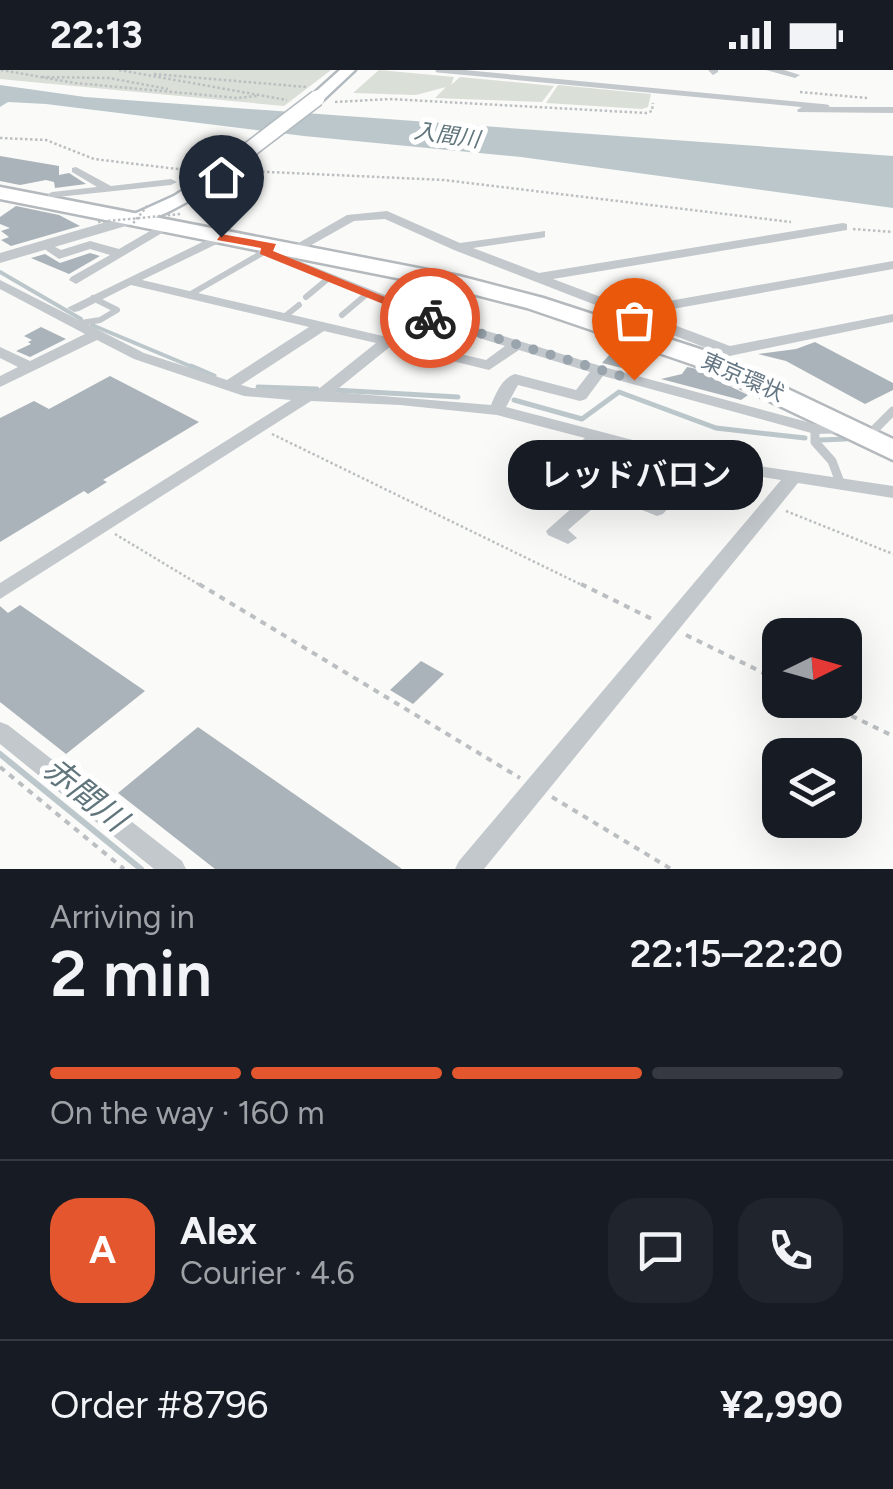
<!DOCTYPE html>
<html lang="en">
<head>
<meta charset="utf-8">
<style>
	body { margin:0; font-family:Figtree,"Noto Sans JP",sans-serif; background:#20242c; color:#f1f3f6; height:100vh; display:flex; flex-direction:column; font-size:38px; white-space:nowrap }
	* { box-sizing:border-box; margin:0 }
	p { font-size:32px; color:#9ea1a6 }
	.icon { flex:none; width:55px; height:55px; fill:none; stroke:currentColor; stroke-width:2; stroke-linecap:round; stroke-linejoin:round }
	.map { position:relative; height:799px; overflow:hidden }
	.details { display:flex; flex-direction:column; background:#171b24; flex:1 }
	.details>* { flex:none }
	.needle { width:65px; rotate:85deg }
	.tools { position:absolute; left:762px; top:548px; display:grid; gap:20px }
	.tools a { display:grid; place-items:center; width:100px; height:100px; border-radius:20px; background:#171b24; box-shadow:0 10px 40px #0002; font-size:50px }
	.pin { position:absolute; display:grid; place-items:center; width:85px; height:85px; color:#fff; margin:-102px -42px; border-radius:50% 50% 50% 0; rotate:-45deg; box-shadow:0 0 10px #0007 }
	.pin .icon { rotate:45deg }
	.courier { position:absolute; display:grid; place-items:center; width:100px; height:100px; margin:-50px; border:8px solid #e4572e; border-radius:50%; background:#fff; color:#222; box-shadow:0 2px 12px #0007 }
	.bubble { position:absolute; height:70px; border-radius:30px; background:#171b24; box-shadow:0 10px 40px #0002; font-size:32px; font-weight:600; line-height:70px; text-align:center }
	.summary em { font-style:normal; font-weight:600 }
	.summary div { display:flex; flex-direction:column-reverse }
	.summary { display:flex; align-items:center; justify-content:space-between; height:170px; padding:0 50px }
	h1 { font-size:65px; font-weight:600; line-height:75px }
	.bar { display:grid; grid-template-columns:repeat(4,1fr); gap:15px 10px; align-content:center; height:120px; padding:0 50px }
	.bar i { height:12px; border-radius:8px; background:#363941 }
	.bar .selected { background:#e4572e }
	.bar p { grid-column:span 4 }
	.line { display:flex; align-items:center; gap:25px; padding:0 50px; border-top:2px solid #363941 }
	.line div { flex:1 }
	.round { display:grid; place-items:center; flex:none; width:105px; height:105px; border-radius:30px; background:#20242c }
	.status { display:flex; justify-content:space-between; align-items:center; height:70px; padding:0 50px; background:#171b24; direction:ltr }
	.status svg { height:28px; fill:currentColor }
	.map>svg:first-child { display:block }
	.green { fill:#dadfd7 }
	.water { fill:#bbc7cb }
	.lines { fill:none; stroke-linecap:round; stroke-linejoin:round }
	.stream-far2 { stroke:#bbc7cb; stroke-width:4 }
	.stream-far1 { stroke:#bbc7cb; stroke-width:5 }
	.stream { stroke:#bbc7cb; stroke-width:6 }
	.building { fill:#aab3b9 }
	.secondary-casing { stroke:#b3babf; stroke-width:5 }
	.trunk-casing { stroke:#b4b9bd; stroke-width:5 }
	.path-far1 { stroke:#bbbfc2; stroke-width:2.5; stroke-dasharray:2.5 2.5; stroke-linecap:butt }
	.path { stroke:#bbbfc2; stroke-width:4; stroke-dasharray:6 6; stroke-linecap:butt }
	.service-far2 { stroke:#c3c8cc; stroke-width:5 }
	.service-far1 { stroke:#c3c8cc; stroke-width:6 }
	.service { stroke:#c3c8cc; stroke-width:9 }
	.minor { fill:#c3c8cc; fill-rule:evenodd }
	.tertiary { fill:#c3c8cc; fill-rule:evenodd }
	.secondary { fill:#fff; fill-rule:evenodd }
	.trunk { fill:#fff; fill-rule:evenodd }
	.secondary-bridge-casing { stroke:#b3babf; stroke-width:18; stroke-linecap:butt }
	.path-bridge { stroke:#bbbfc2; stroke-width:2.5; stroke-dasharray:2.5 2.5; stroke-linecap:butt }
	.secondary-bridge { stroke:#fff; stroke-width:15 }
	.route { fill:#e4572e }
	.done { stroke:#99a4ac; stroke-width:10; stroke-dasharray:0 18 }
	.labels { text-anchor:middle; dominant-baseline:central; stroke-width:10; stroke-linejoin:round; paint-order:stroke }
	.far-water-label { font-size:22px; font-style:italic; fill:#60757c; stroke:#fff }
	.far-street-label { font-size:22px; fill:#657683; stroke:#fff }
	.near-water-label { font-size:32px; font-style:italic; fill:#60757c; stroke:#fff }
</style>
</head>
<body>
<div class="status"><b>22:13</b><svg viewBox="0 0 49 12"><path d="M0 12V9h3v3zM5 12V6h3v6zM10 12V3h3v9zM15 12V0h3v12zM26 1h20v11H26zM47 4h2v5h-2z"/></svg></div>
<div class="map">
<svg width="893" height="799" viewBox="0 0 893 799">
	<rect width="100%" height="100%" fill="#fafaf8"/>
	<!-- green -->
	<path class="green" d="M0,0H331L284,36L0,9Z
		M379,0L454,7L451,15L460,7L554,16L542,32L435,28L446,17L416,25L353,23Z
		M558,15L651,24L648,37L642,39L546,33Z"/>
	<!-- water -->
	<path class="water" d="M0,15L85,27L893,86V138L521,87L304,66L46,34L8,32L0,37Z"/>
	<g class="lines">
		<!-- stream-far2 -->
		<path class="stream-far2" d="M0,202L81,249
			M92,255L197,299"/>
		<!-- stream-far1 -->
		<path class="stream-far1" d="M191,296L214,306
			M258,317L317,319
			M334,320L458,327
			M514,330L582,349L619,322L716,358L805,368
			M820,370L846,369"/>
		<!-- stream -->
		<path class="stream" d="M0,684L141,799"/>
	</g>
	<!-- building -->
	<path class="building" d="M0,86L59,96V105L69,103L86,114L55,118L54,112L46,110L20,115L0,111Z
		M16,136L59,145L80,156L11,176L1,170L9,167L1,161L10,158L0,154V147Z
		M90,183L100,186L69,204L31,188L45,184L60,193Z
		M41,257L66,269L30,287L16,281L31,274L28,272L32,270L24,266Z
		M815,272L893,313V320L865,334L786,291L758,284L796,279Z
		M619,274L638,280L622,298L602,293Z
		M687,297L693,298L748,325L741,330L661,309L682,304Z
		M110,306L199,352L103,410L107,412L88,424L84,421L0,472V348L34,331L49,339Z
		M20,535L145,621L66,684L0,632V536L8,543Z
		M421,591L444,604L413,634L390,620Z
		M198,657L402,799H215L118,723Z"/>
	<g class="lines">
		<!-- secondary casing -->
		<g class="secondary-casing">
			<path id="secondary" d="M340,0H355L322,31H312V25Z
				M205,106L219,109C204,124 139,164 121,150L174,126Z"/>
		</g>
		<!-- trunk casing -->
		<g class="trunk-casing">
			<path id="trunk" d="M0,117L459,206L543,228L712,283L893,369V390L694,295L527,238L457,220L0,129Z"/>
		</g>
		<!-- path-far1 -->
		<path class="path-far1" d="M1,0L75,13L237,28L257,26
			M119,0L287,30
			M154,4L306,17
			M42,7L109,8L168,19
			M800,22L867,28
			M335,32L390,29L646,43L652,41L653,33
			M0,68L46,70L94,89L194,101
			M247,101L444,110L791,152
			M853,159L893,162
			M272,364L586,517
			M786,441L893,484
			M115,464L203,517"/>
		<!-- path -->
		<path class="path" d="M199,514L520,708
			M581,514L652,549
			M686,565L780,611
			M819,630L893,666
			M0,697L124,799
			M552,727L671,799"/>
		<!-- service-far2 -->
		<path class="service-far2" d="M438,0L827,37"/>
		<!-- service-far1 -->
		<path class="service-far1" d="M189,225L264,182
			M306,227L330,207
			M342,245L368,223
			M284,247L299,235
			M75,254L100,250L117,240L93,228"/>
		<!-- service -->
		<path class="service" d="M876,358L893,341
			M815,359V372L832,391L841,415"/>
		<!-- minor -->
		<path class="minor" d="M708,0H718V2L713,5Z
			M766,0H784L800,5L795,8Z
			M802,37H893V43L798,42L797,40Z
			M76,97L111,116L171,109L177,112L171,115L48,128V124L52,122L97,117L72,102V98Z
			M387,141L460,173L545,161V167L541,168L473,178L539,203L843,153L847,154V160L553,209L630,238L893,191V199L645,244L730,276L893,244V252L720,288L715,286L714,281L454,180L385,149L354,151L306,178L295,175L347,145Z
			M162,154L172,157L76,214L69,210L71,207L110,185L90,179L59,189L40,176L46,172L61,180L90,171L119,179Z
			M221,163L227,167L225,170L142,210L486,290L505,276L428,252L258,182L267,174H277L278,177L274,181L438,246L604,297L815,354L851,353L859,358L851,363L815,364L603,306L586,329L580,331L518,315L506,337L698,387L893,416V428L798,413L484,799H455L459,791L781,410L702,398L663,444L657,446L607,426L568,460L577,468L568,474L548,465L546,461L592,420L550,402L547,398L585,368L497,345L400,335L311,331L0,529V513L291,330L244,326L134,289L97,270L0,317V306L18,297L0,288V277L30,291L85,264L0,219V210L144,283L227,310L309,257L131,215L79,241L74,242L67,238ZM324,261L376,273L316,321L252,318L241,315ZM391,276L489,300L519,280L590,302L576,320L515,304C502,308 496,323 491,335L334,322ZM601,372L687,394L654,432L568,397Z
			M0,652L8,655L182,791L186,799H154L0,674Z"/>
		<!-- tertiary -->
		<path class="tertiary" d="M130,145L136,147V153L0,193V183Z"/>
		<!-- secondary -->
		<use href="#secondary" class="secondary"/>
		<!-- trunk -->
		<use href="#trunk" class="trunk"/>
		<!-- secondary-bridge casing -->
		<g class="secondary-bridge-casing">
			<path id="secondary-bridge" d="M211,109L317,28"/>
		</g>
		<!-- path-bridge -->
		<path class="path-bridge" d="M183,116L194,108
			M98,152L181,144
			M130,157L148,135"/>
		<!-- secondary-bridge -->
		<use href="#secondary-bridge" class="secondary-bridge"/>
	</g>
	<!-- route -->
	<path class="route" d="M221,164L276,174L273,181L436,248L425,251L260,184L261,178L217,170Z"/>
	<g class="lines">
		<!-- done -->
		<path class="done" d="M430,248L634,310"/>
	</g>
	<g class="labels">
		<!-- far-water labels -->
		<g class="far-water-label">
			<text transform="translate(447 65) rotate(8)">入間川</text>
		</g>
		<!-- far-street labels -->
		<g class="far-street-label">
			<text transform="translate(743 307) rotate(24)">東京環状</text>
		</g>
		<!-- near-water labels -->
		<g class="near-water-label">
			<text transform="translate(85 724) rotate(39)">赤間川</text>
		</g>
	</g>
</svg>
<div class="tools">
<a><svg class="needle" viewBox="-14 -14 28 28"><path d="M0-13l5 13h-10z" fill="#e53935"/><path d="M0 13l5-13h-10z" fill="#9ea1a6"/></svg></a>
<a><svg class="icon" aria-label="layers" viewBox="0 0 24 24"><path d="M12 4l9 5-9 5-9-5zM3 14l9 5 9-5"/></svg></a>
</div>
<div class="pin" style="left:634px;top:310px;background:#ea580c"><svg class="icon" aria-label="bag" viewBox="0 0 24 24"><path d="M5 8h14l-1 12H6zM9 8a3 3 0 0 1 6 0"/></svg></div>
<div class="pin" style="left:221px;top:167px;background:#1f2937"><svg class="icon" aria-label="home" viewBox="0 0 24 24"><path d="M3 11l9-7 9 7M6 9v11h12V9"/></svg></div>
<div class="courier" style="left:430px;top:248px"><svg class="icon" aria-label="bike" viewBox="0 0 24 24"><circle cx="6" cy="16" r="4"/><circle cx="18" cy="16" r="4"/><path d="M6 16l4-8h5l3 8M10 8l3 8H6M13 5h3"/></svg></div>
<div class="bubble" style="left:508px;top:370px;width:255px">レッドバロン</div>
</div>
<section class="details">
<div class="summary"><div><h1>2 min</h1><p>Arriving in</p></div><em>22:15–22:20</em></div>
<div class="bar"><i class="selected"></i><i class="selected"></i><i class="selected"></i><i></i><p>On the way · 160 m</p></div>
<div class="line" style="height:180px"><b class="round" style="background:#e4572e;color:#fff">A</b><div><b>Alex</b><p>Courier · 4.6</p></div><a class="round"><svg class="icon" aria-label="chat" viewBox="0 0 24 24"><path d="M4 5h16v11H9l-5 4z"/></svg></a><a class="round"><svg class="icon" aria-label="phone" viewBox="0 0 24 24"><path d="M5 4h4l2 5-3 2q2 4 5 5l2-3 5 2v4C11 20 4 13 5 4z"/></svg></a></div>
<div class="line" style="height:130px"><div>Order #8796</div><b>¥2,990</b></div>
</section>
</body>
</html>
